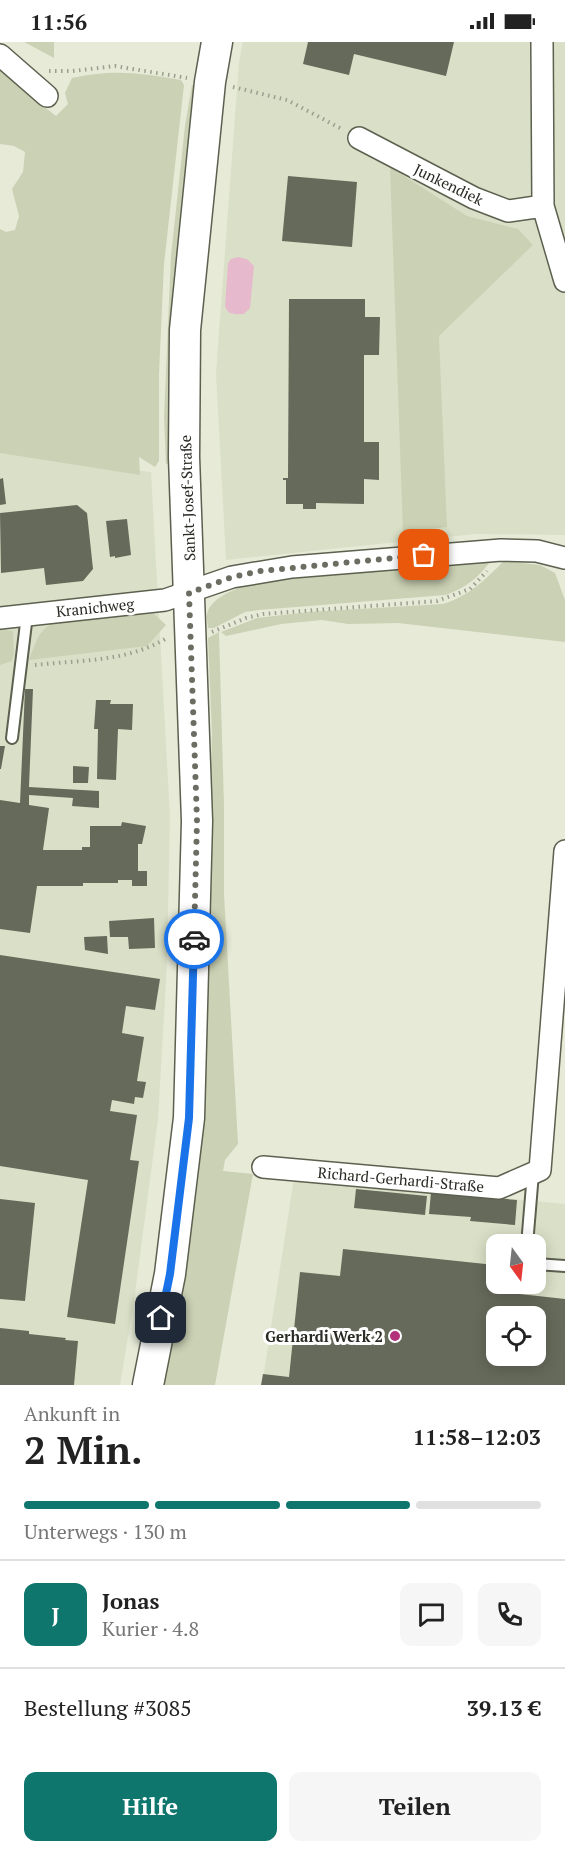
<!DOCTYPE html>
<html lang="de">
<head>
<meta charset="utf-8">
<style>
	body { margin:0; font-family:"PT Serif",serif; background:#f6f6f6; color:#222; height:100vh; display:flex; flex-direction:column; font-size:22px; white-space:nowrap }
	* { box-sizing:border-box; margin:0 }
	p { font-size:20px; color:#767676 }
	.icon { flex:none; width:33px; height:33px; fill:none; stroke:currentColor; stroke-width:2; stroke-linecap:round; stroke-linejoin:round }
	.map { position:relative; height:1343px; overflow:hidden }
	.details { display:flex; flex-direction:column; background:#fff; flex:1 }
	.details>* { flex:none }
	.needle { width:39px; rotate:165deg }
	.fabs { position:absolute; left:486px; top:1192px; display:grid; gap:12px }
	.fabs a { display:grid; place-items:center; width:60px; height:60px; border-radius:12px; background:#fff; box-shadow:0 3px 15px #0003; font-size:30px }
	.pin { position:absolute; display:grid; place-items:center; width:51px; height:51px; color:#fff; margin:-26px; border-radius:12px; box-shadow:0 3px 9px #0006 }
	.courier { position:absolute; display:grid; place-items:center; width:60px; height:60px; margin:-30px; border:4px solid #1a73e8; border-radius:50%; background:#fff; color:#222; box-shadow:0 2px 8px #0007 }
	.overview em { font-style:normal; font-weight:600 }
	.overview div { display:flex; flex-direction:column-reverse }
	.overview { display:flex; align-items:center; justify-content:space-between; height:102px; padding:0 24px }
	h1 { font-size:39px; font-weight:600; line-height:45px }
	.bar { display:grid; grid-template-columns:repeat(4,1fr); gap:9px 6px; align-content:center; height:72px; padding:0 24px }
	.bar i { height:8px; border-radius:4px; background:#e0e0e0 }
	.bar .active { background:#0f766e }
	.bar p { grid-column:span 4 }
	.line { display:flex; align-items:center; gap:15px; padding:0 24px; border-top:2px solid #e0e0e0 }
	.line div { flex:1 }
	.round { display:grid; place-items:center; flex:none; width:63px; height:63px; border-radius:12px; background:#f6f6f6 }
	.button { display:flex; gap:12px; margin-top:auto; padding:12px 24px }
	.button a { flex:1; height:69px; border-radius:12px; background:#0f766e; color:#fff; font-size:24px; font-weight:600; line-height:69px; text-align:center }
	.button a+a { background:#f6f6f6; color:#222 }
	.status { display:flex; justify-content:space-between; align-items:center; height:42px; padding:0 30px; background:#fff; direction:ltr }
	.status svg { height:16px; fill:currentColor }
	.map>svg:first-child { display:block }
	.built { fill:#dae0c7; fill-rule:evenodd }
	.green { fill:#cbd1b4 }
	.water { fill:#e6b9cd }
	.building { fill:#666a5a; fill-rule:evenodd }
	.lines { fill:none; stroke-linecap:round; stroke-linejoin:round }
	.lane-casing { stroke:#5c604f; stroke-width:14 }
	.street-casing { stroke:#5c604f; stroke-width:24 }
	.secondary-casing { stroke:#5c604f; stroke-width:33 }
	.path { stroke:#9c9e90; stroke-width:4; stroke-dasharray:1.5 4.5; stroke-linecap:butt }
	.lane { stroke:#fff; stroke-width:10 }
	.street { stroke:#fff; stroke-width:21 }
	.secondary { stroke:#fff; stroke-width:30 }
	.done { stroke:#6b6d62; stroke-width:6; stroke-dasharray:0 10.8 }
	.route { stroke:#1a73e8; stroke-width:8 }
	.poi-dot { fill:#b3317b; stroke:#fff; stroke-width:2 }
	.labels { text-anchor:middle; dominant-baseline:central; stroke-width:6; stroke-linejoin:round; paint-order:stroke }
	.street-label { font-size:15px; fill:#292a23; stroke:#fff }
	.poi-label { font-size:15px; font-weight:bold; fill:#292a23; stroke:#fff; text-anchor:end }
</style>
</head>
<body>
<div class="status"><b>11:56</b><svg viewBox="0 0 49 12"><path d="M0 12V9h3v3zM5 12V6h3v6zM10 12V3h3v9zM15 12V0h3v12zM26 1h20v11H26zM47 4h2v5h-2z"/></svg></div>
<div class="map">
<svg width="565" height="1343" viewBox="0 0 565 1343">
	<rect width="100%" height="100%" fill="#e6ead7"/>
	<!-- built -->
	<path class="built" d="M243,0H565V493L475,492L226,518L216,331L239,20Z
		M0,410L151,430L170,775L167,921L158,1077L134,1259L120,1343H0Z
		M294,1136L565,1162V1343H262ZM496,1203H536V1242H496ZM496,1275H536V1314H496Z"/>
	<!-- green -->
	<path class="green" d="M24,0H54V16L26,1Z
		M0,19L38,60L56,74L68,62L65,51L72,36C116,27 138,31 181,38L184,43L164,222L159,332V419L155,425L139,415L140,433L0,411V187L6,190L15,188L19,174L12,147L23,130L25,110L14,104L0,102Z
		M192,43H195L181,163L177,215L172,291L170,421L166,422L164,375L171,214L185,84Z
		M390,125L467,174L518,187L533,203L439,294L447,485L403,490Z
		M485,519L490,520C478,536 464,547 445,553L259,568L245,570L214,586H208C208,582 206,576 207,572C212,549 258,540 277,536Z
		M504,519L540,523L555,531L565,558V600L398,581L348,582L322,578L281,582L226,594L221,590L257,576L309,570L443,562C469,554 485,538 504,519Z
		M137,572H154L166,583L147,604L29,618C35,603 38,588 53,581Z
		M0,587L13,589L14,611L12,619L0,623Z
		M219,590L224,764V852L238,1102L225,1118L223,1129L253,1132L215,1343H155L209,820L212,691L208,596Z"/>
	<!-- water -->
	<path class="water" d="M238,215L247,217L254,224L250,266L244,272C235,272 228,274 225,264L228,221L231,217Z"/>
	<!-- building -->
	<path class="building" d="M308,0H454L446,34L354,12L349,33L303,22Z
		M288,134L357,140L352,205L282,199Z
		M289,257H365V275H380L379,313H364V400H379V438L364,437V462L316,461V467H303V462H286V438H283V436H288Z
		M3,436L6,462L0,463V437Z
		M77,463L87,471L93,527L83,539L46,543L44,526L1,531L0,471Z
		M127,477L131,513L115,516V514L110,515L106,479Z
		M25,647H33L29,745L99,749V766L72,764L73,756L29,753V763L49,766L43,808H82V805H90V784H121L122,780L146,784L142,802H138V829H147V844H132V838H118V841H83V844H37L30,891L0,887V758L20,761Z
		M96,658H111L110,662H133L132,688L118,687L116,738L97,737L98,687H94Z
		M0,704H5L1,727H0Z
		M73,724L89,725L88,741H73Z
		M154,876L155,906L129,907L128,895H110L109,879Z
		M107,894L108,912L85,908L84,895Z
		M0,913L160,937L155,968L126,964L122,991L144,995L137,1039L146,1040L143,1056L135,1055L134,1062L112,1058L110,1069L137,1073L130,1118L139,1119L115,1282L67,1275L88,1138L0,1124Z
		M356,1147L427,1154L425,1173L354,1166Z
		M431,1150L517,1158L515,1183L470,1179L471,1175L429,1172Z
		M0,1157L35,1161L25,1259L0,1257Z
		M343,1207L495,1223L492,1249L565,1257V1343H261L263,1332L289,1335L300,1230L340,1234ZM496,1275H536V1314H496Z
		M0,1286L29,1289V1292L66,1296L65,1298L78,1299L74,1343H0Z"/>
	<g class="lines">
		<!-- lane casing -->
		<g class="lane-casing">
			<path id="lane" d="M12,696L27,573
				M527,1203L533,1131
				M536,1222L565,1224"/>
		</g>
		<!-- street casing -->
		<g class="street-casing">
			<path id="street" d="M542,0L543,164L565,239
				M0,13L47,54
				M359,96L474,156L508,169L543,164
				M0,576L165,558L232,535L292,525L501,508L537,509L565,516
				M263,1125L499,1146L540,1128L565,809"/>
		</g>
		<!-- secondary casing -->
		<g class="secondary-casing">
			<path id="secondary" d="M148,1343L170,1232L189,1076L197,779L184,415L185,288L210,40L217,0"/>
		</g>
		<!-- path -->
		<path class="path" d="M49,29H73L115,24L187,36
			M233,45L287,58L342,87
			M212,590L246,576L263,572L437,559L470,547L487,529
			M35,623C80,618 127,620 167,596"/>
		<!-- lane -->
		<use href="#lane" class="lane"/>
		<!-- street -->
		<use href="#street" class="street"/>
		<!-- secondary -->
		<use href="#secondary" class="secondary"/>
	</g>
	<g class="lines">
		<!-- done -->
		<path class="done" d="M194,897L197,779L189,551L232,535L261,529L424,513"/>
		<!-- route -->
		<path class="route" d="M161,1276L170,1232L189,1076L194,897"/>
	</g>
	<!-- markers -->
	<circle class="poi-dot" cx="395" cy="1294" r="6"/>
	<g class="labels">
		<!-- street labels -->
		<g class="street-label">
			<text transform="translate(449 142) rotate(26)">Junkendiek</text>
			<text transform="translate(187 456) rotate(-92)">Sankt-Josef-Straße</text>
			<text transform="translate(95 565) rotate(-6)">Kranichweg</text>
			<text transform="translate(401 1137) rotate(5)">Richard-Gerhardi-Straße</text>
		</g>
		<!-- poi labels -->
		<g class="poi-label">
			<text x="383" y="1294">Gerhardi Werk 2</text>
		</g>
	</g>
</svg>
<div class="fabs">
<a><svg class="needle" viewBox="-14 -14 28 28"><path d="M0-13l5 13h-10z" fill="#e53935"/><path d="M0 13l5-13h-10z" fill="#767676"/></svg></a>
<a><svg class="icon" aria-label="locate" viewBox="0 0 24 24"><circle cx="12" cy="12" r="6"/><path d="M12 2v4M12 18v4M2 12h4M18 12h4"/></svg></a>
</div>
<div class="pin" style="left:424px;top:513px;background:#ea580c"><svg class="icon" aria-label="bag" viewBox="0 0 24 24"><path d="M5 8h14l-1 12H6zM9 8a3 3 0 0 1 6 0"/></svg></div>
<div class="pin" style="left:161px;top:1276px;background:#1f2937"><svg class="icon" aria-label="home" viewBox="0 0 24 24"><path d="M3 11l9-7 9 7M6 9v11h12V9"/></svg></div>
<div class="courier" style="left:194px;top:897px"><svg class="icon" aria-label="car" viewBox="0 0 24 24"><path d="M5 17H2v-5l4-1 3-4h7l3 4 3 1v5h-3M9 17h6M6 11h13"/><circle cx="7" cy="17" r="2"/><circle cx="17" cy="17" r="2"/></svg></div>
</div>
<section class="details">
<div class="overview"><div><h1>2 Min.</h1><p>Ankunft in</p></div><em>11:58–12:03</em></div>
<div class="bar"><i class="active"></i><i class="active"></i><i class="active"></i><i></i><p>Unterwegs · 130 m</p></div>
<div class="line" style="height:108px"><b class="round" style="background:#0f766e;color:#fff">J</b><div><b>Jonas</b><p>Kurier · 4.8</p></div><a class="round"><svg class="icon" aria-label="chat" viewBox="0 0 24 24"><path d="M4 5h16v11H9l-5 4z"/></svg></a><a class="round"><svg class="icon" aria-label="phone" viewBox="0 0 24 24"><path d="M5 4h4l2 5-3 2q2 4 5 5l2-3 5 2v4C11 20 4 13 5 4z"/></svg></a></div>
<div class="line" style="height:78px"><div>Bestellung #3085</div><b>39.13 €</b></div>
<div class="button"><a>Hilfe</a><a>Teilen</a></div>
</section>
</body>
</html>
